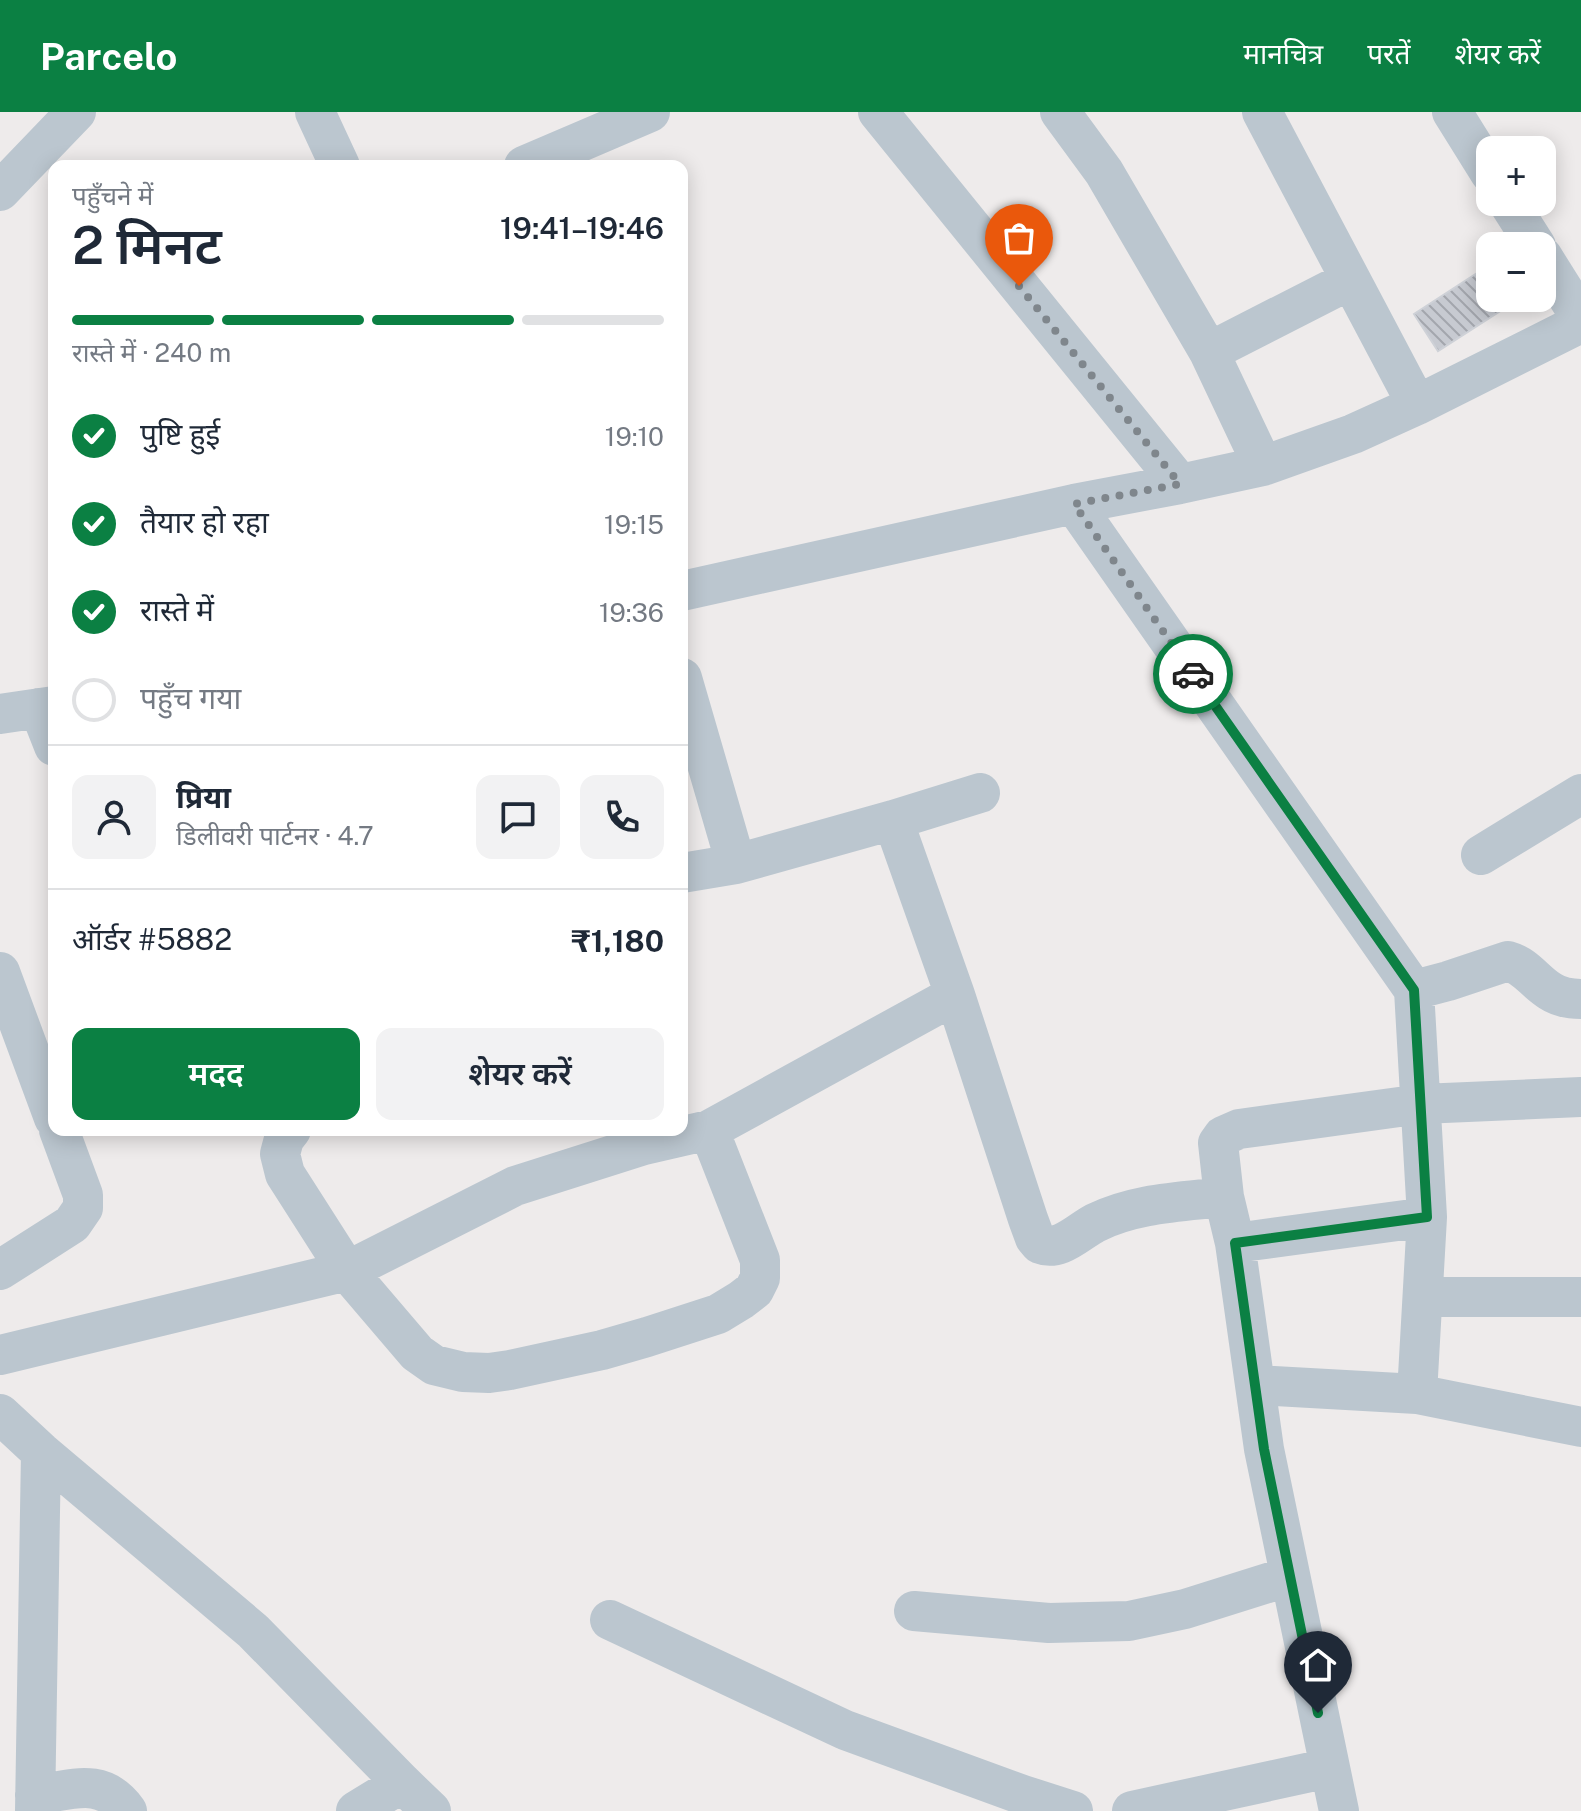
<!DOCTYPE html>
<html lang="hi">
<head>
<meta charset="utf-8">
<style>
	body { margin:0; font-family:"Public Sans","Noto Sans Devanagari",sans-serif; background:#f2f2f3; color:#1f2937; height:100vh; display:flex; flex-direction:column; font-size:30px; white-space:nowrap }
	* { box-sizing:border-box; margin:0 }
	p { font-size:26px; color:#747a83 }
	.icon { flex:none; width:44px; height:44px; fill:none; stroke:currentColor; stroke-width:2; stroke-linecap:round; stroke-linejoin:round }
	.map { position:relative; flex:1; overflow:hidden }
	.side { position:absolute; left:48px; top:48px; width:640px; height:976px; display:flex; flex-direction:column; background:#fff; border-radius:16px; box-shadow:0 4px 20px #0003 }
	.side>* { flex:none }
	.buttons { position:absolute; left:1476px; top:24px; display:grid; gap:16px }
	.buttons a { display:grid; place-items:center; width:80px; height:80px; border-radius:16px; background:#fff; box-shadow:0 4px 20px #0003; font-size:40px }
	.pin { position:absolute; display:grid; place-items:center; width:68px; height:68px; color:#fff; margin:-82px -34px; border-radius:50% 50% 50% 0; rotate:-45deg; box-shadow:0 0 8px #0007 }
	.pin .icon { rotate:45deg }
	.courier { position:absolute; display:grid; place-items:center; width:80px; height:80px; margin:-40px; border:6px solid #0b8043; border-radius:50%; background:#fff; color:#222; box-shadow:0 2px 10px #0007 }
	.overview em { font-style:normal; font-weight:600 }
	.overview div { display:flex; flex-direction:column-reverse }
	.overview { display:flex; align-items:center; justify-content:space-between; height:136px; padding:0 24px }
	h1 { font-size:52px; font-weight:600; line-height:60px }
	.bar { display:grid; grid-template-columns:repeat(4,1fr); gap:12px 8px; align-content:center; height:96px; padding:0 24px }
	.bar i { height:10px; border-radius:6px; background:#e0e1e3 }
	.bar .selected { background:#0b8043 }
	.bar p { grid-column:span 4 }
	.line { display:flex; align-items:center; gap:20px; padding:0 24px; border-top:2px solid #e0e1e3 }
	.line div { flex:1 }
	.round { display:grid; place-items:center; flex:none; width:84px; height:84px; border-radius:16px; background:#f2f2f3 }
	ol { padding:0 24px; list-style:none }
	li { display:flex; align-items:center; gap:24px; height:88px }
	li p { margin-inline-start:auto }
	li .icon { padding:8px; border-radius:50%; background:#0b8043; color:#fff; stroke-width:4 }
	li:last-child { color:#747a83 }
	li i { width:44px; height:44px; border:4px solid #e0e1e3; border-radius:50% }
	.button { display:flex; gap:16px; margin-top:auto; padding:16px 24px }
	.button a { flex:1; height:92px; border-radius:16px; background:#0b8043; color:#fff; font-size:32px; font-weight:600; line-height:92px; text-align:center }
	.button a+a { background:#f2f2f3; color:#1f2937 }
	header { display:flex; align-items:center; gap:48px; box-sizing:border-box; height:112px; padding:0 40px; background:#0b8043; color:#fff }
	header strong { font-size:38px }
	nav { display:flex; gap:44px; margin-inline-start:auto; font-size:28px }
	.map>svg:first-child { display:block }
	.building { fill:url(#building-back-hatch); stroke:#ced1d7; stroke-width:2 }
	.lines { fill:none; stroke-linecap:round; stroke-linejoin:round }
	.minor { stroke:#bbc6cf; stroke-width:40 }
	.done { stroke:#7f868c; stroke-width:8; stroke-dasharray:0 14.4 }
	.route { stroke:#0b8043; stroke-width:10 }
</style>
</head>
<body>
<header>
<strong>Parcelo</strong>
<nav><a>मानचित्र</a><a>परतें</a><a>शेयर करें</a></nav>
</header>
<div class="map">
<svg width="1581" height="1699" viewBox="0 0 1581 1699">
	<defs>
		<pattern id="building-back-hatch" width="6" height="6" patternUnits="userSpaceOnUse" patternTransform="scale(2)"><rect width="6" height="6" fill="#c7cad1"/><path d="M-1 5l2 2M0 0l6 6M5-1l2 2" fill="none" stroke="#a3a6ad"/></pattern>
	</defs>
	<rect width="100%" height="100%" fill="#eeebeb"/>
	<!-- building -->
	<path class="building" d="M1477,161L1490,180V186H1494L1502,198L1438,239L1414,202Z"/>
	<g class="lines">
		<!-- minor -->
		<path class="minor" d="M315,0L340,54
			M878,0L1180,372
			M1060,0L1104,60L1209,240L1263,354
			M1262,0L1417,293
			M1452,0L1490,61
			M524,54L650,0
			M0,79L76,0
			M1508,90L1536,134
			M1542,144L1581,206
			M1209,240L1350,168
			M1074,392L1414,878L1427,1105L1417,1282L1581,1315
			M682,479L1074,392L1180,372L1263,354L1353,322L1417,293L1581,211
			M682,566L736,752
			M39,596L54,634
			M0,602L54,594
			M893,708L955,883L1028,1107L1035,1126L1040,1132C1060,1140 1078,1120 1095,1111C1135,1091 1181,1090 1224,1085
			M1481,743L1581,682
			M682,761L736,752L893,708L980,681
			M0,860L54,1006
			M1414,878L1448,869L1508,849C1526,854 1535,870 1550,879C1559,885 1570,887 1581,887
			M709,1018L955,883
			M1235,1131L1427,1105
			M0,1158L72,1112L83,1096V1083L59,1018
			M1423,1185H1581
			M0,1243L347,1159L515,1074L644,1033L709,1018L760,1148V1166L754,1178L741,1188L718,1202L647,1225L602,1238L510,1258L489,1261L463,1260L434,1253L417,1241L347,1159L285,1062L280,1042L284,1027L291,1018
			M1256,1273L1417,1282
			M0,1302L41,1340L253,1519L402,1671L431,1699
			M914,1499L1049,1511L1129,1509L1185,1497L1290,1464
			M610,1508L845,1618L1023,1683L1073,1699
			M35,1683C72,1678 102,1664 127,1699
			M35,1699L41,1340
			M356,1699L402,1671
			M1132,1699L1329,1656
			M1339,1699L1264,1337L1235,1131L1224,1085L1218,1031L1223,1024L1239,1017L1421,992L1581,985"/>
	</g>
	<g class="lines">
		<!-- done -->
		<path class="done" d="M1019,174L1180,372L1074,392L1193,562"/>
		<!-- route -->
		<path class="route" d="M1193,562L1414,878L1427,1105L1235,1131L1264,1337L1318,1601"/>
	</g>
</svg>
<div class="buttons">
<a>+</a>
<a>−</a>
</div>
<div class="pin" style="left:1019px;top:174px;background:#ea580c"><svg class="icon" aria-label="bag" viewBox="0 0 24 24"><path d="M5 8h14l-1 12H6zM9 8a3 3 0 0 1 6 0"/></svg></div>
<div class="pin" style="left:1318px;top:1601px;background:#1f2937"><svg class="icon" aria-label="home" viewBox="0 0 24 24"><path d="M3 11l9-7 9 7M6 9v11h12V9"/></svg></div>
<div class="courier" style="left:1193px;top:562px"><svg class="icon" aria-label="car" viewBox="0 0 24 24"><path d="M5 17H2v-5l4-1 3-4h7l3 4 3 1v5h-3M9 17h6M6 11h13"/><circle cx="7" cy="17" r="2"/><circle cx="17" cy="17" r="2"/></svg></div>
<section class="side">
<div class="overview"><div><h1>2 मिनट</h1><p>पहुँचने में</p></div><em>19:41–19:46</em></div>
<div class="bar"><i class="selected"></i><i class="selected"></i><i class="selected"></i><i></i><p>रास्ते में · 240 m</p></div>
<ol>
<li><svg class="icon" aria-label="check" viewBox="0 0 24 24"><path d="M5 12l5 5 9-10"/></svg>पुष्टि हुई<p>19:10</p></li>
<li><svg class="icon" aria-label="check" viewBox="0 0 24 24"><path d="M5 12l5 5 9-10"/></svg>तैयार हो रहा<p>19:15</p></li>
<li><svg class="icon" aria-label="check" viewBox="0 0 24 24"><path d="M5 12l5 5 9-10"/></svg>रास्ते में<p>19:36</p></li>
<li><i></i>पहुँच गया</li>
</ol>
<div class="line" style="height:144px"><a class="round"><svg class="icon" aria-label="person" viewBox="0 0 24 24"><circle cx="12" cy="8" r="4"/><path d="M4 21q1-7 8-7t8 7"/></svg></a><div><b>प्रिया</b><p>डिलीवरी पार्टनर · 4.7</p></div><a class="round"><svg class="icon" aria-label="chat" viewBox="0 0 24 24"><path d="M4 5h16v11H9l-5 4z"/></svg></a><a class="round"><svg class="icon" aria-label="phone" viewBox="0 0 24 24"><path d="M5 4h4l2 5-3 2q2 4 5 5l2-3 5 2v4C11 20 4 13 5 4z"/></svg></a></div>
<div class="line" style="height:104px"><div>ऑर्डर #5882</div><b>₹1,180</b></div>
<div class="button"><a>मदद</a><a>शेयर करें</a></div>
</section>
</div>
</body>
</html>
